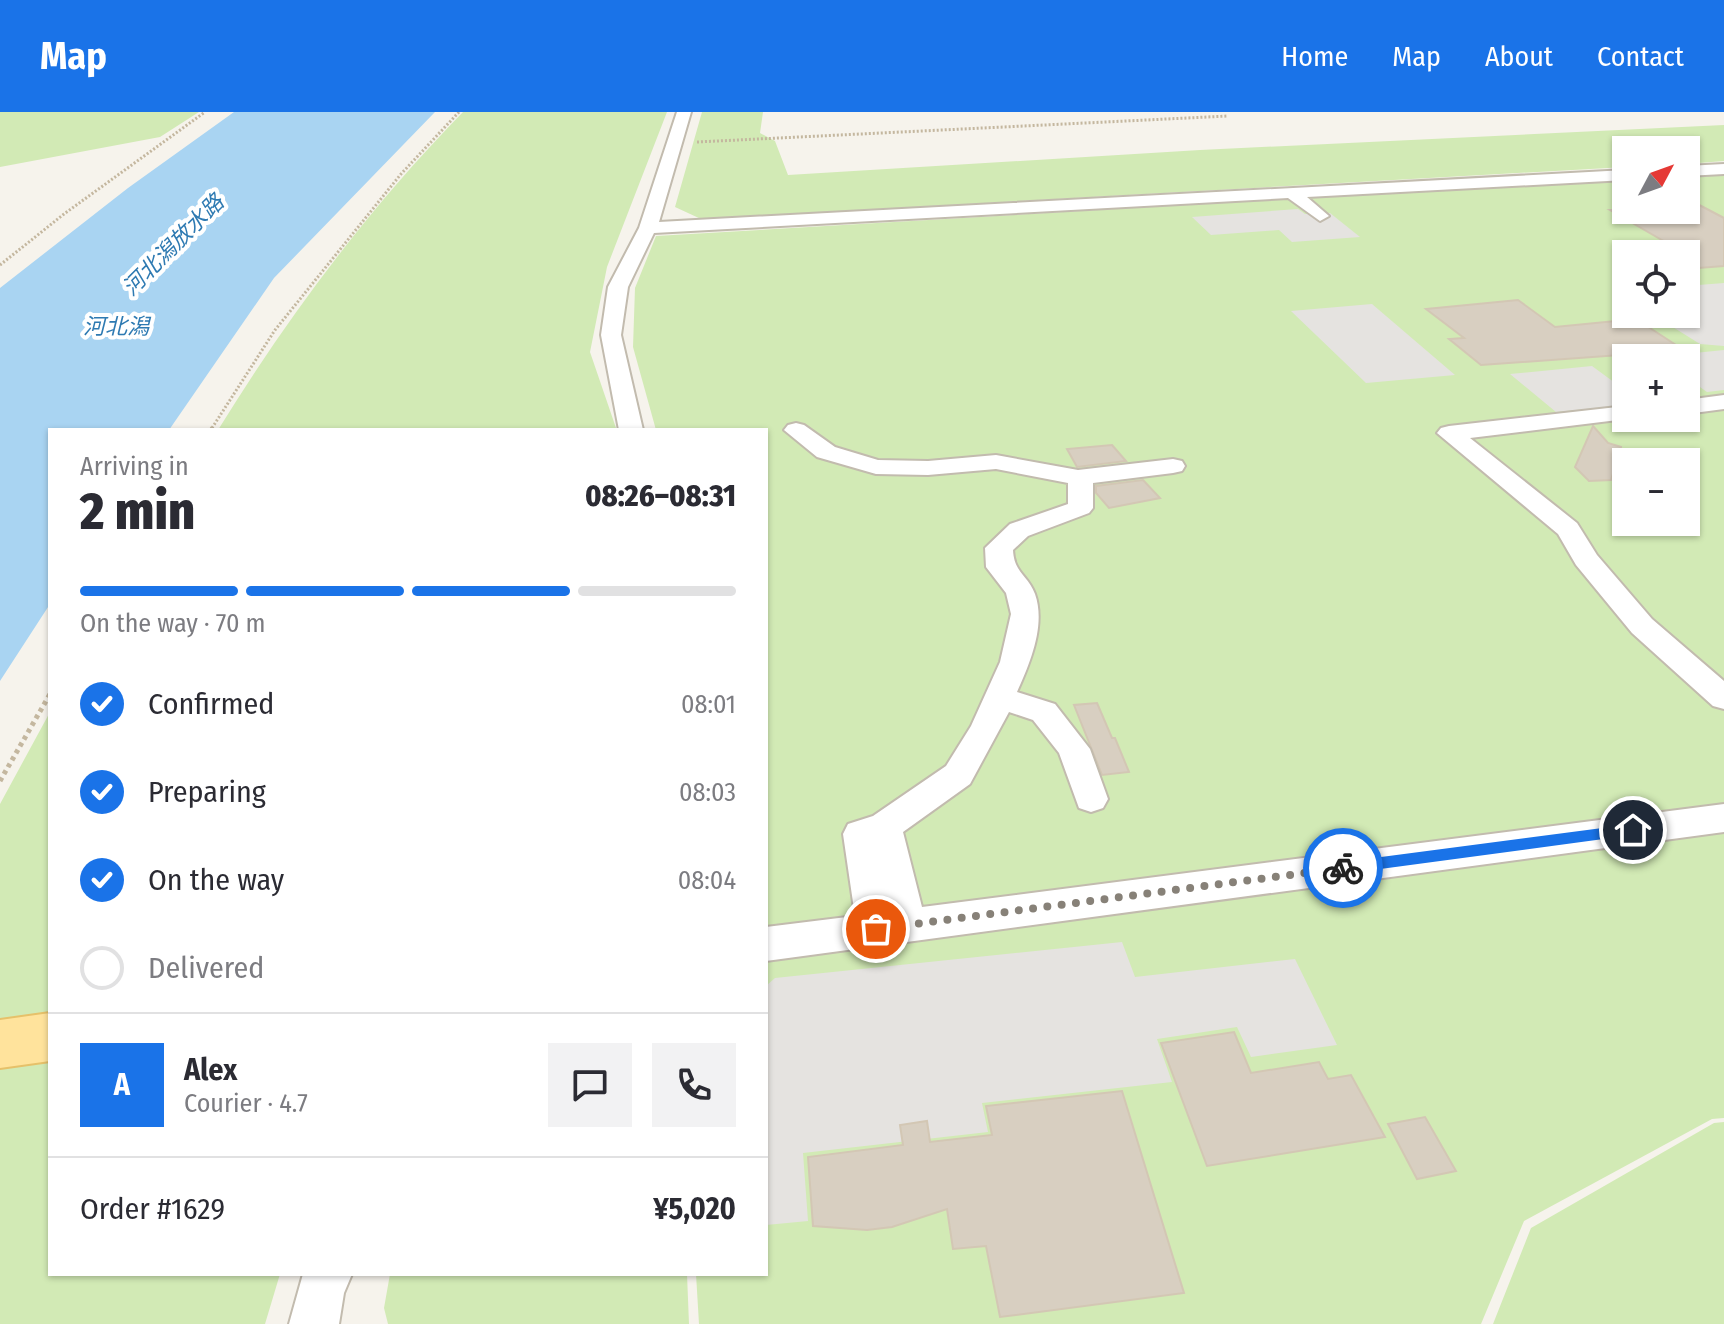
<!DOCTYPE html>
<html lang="en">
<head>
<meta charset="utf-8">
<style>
	body { margin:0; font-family:"Fira Sans Condensed","Noto Sans JP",sans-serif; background:#f2f2f3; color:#2b2b33; height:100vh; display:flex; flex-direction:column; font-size:30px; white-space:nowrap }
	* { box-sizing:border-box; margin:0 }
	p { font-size:26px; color:#7c7c81 }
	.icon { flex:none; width:44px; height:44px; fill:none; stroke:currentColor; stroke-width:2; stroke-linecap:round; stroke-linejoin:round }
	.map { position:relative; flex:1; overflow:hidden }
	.drawer { position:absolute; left:48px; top:316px; width:720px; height:848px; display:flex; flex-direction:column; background:#fff; border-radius:0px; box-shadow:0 2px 6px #0004 }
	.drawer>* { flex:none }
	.needle { width:52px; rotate:49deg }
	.tools { position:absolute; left:1612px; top:24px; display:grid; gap:16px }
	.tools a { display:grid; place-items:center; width:88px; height:88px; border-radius:0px; background:#fff; box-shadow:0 2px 6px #0004; font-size:40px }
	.pin { position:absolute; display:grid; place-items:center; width:68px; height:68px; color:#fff; margin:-34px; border:4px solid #fff; border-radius:50%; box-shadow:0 2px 8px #0007 }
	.courier { position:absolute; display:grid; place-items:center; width:80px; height:80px; margin:-40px; border:6px solid #1a73e8; border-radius:50%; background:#fff; color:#222; box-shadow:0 2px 10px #0007 }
	.headline em { font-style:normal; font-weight:800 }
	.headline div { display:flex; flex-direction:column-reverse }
	.headline { display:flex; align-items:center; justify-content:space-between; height:136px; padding:0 32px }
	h1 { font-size:52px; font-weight:800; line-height:60px }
	.bar { display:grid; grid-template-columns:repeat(4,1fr); gap:12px 8px; align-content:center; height:96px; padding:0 32px }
	.bar i { height:10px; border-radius:6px; background:#e1e1e2 }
	.bar .active { background:#1a73e8 }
	.bar p { grid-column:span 4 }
	.line { display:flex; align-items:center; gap:20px; padding:0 32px; border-top:2px solid #e1e1e2 }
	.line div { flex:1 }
	.round { display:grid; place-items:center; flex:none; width:84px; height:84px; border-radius:0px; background:#f2f2f3 }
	ol { padding:0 32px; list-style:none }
	li { display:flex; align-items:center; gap:24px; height:88px }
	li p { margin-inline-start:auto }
	li .icon { padding:8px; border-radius:50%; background:#1a73e8; color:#fff; stroke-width:4 }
	li:last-child { color:#7c7c81 }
	li i { width:44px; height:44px; border:4px solid #e1e1e2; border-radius:50% }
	header { display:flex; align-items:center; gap:48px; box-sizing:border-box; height:112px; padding:0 40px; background:#1a73e8; color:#fff }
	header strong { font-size:38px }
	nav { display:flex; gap:44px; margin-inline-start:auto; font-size:28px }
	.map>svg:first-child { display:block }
	.green { fill:#d2eab5; fill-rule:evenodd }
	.parking { fill:#e5e3e0 }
	.water { fill:#a9d4f2 }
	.building { fill:#d8cfc1; stroke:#d3c7b4; stroke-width:2 }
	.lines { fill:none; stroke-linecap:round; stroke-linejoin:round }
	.minor-casing { stroke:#c2bbae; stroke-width:4 }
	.major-casing { stroke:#e6c16a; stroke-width:4 }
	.path-far2 { stroke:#c4b79f; stroke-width:3; stroke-dasharray:2 2; stroke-linecap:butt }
	.path-far1 { stroke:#c4b79f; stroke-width:4; stroke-dasharray:3 3; stroke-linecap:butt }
	.path { stroke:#c4b79f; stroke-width:5; stroke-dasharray:4 4; stroke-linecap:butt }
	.minor { fill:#fff; fill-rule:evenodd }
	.major { fill:#ffe39c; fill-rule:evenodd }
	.route { fill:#1a73e8 }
	.done { stroke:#878178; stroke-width:8; stroke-dasharray:0 14.4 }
	.labels { text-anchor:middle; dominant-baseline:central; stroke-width:8; stroke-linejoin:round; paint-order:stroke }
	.far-water-label { font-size:22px; font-style:italic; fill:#2e7ab2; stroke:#fff }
</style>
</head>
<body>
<header>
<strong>Map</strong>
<nav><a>Home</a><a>Map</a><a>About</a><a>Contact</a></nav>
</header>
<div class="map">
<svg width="1724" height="1212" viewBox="0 0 1724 1212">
	<rect width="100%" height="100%" fill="#f6f3ec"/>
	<!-- green -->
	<path class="green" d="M0,0H199L160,25L0,55Z
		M463,0H667L607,155L590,240L616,316L218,318C288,204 369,96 463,0Z
		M702,0H763L760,21L775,29L788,63L1200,38L1724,13V49L1686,52V38H1626V55L701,107L675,95Z
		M1724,61V1006L1712,1007L1524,1109L1481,1212H699L696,1162H766V318H656L633,235L635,176L656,124L1626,67V98H1686V63ZM1626,142H1686V202H1626ZM1626,246H1686V306H1626ZM1626,350H1686V410H1626Z
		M50,600V1162H280L265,1212H0V692Z
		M1724,1010V1212H1493L1531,1116L1714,1011Z
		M390,1162H687L689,1212H388L384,1196Z"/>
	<!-- parking -->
	<path class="parking" d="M1298,97L1305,102L1330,101L1360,125L1292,130L1279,118L1211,123L1192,105Z
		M1724,171V234L1700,232L1652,202H1686V174Z
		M1372,192L1455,263L1366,271L1291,199Z
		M1724,238V278L1707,280L1686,265V246L1665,244Z
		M1592,254L1626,279V293L1556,300L1510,262Z
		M1122,830L1135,865L1295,847L1337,933L1251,945L1237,915L1157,927L1172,970L982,991L988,1020L803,1041L808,1109L766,1113V874L775,866Z"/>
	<!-- water -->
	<path class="water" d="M234,0H435L274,166L169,318H50V492L0,569V176L128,76Z"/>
	<!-- building -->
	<path class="building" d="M1686,86L1724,106V154L1686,157V142L1610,98H1686Z
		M1518,188L1555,215L1636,207L1676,233L1628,238L1634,242L1481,253L1449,227L1464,226L1426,197Z
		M1593,314L1608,331L1621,335L1611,368L1589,369L1575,355Z
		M1112,333L1126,349L1077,355L1067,337Z
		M1143,368L1160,386L1109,396L1096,381V374Z
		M1097,591L1112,626H1115L1129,660L1102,663L1074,593Z
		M1234,920L1251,961L1319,950L1328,967L1351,963L1385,1025L1207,1054L1161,931Z
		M1122,979L1184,1181L1000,1205L986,1134L953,1137L947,1097L892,1115L867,1118L813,1114L808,1045L903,1033L900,1013L927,1009L930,1030L992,1023L986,994Z
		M1425,1005L1456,1059L1417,1067L1388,1012Z"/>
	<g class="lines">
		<!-- minor casing -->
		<g class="minor-casing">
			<path id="minor" d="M677,0H691L659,110L1626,58V68L1307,85L1329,104L1320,109L1288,86L654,121L628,175L621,223L643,318H619L601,223L608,175L639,116Z
				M1724,52V62L1686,64V54Z
				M1724,283V297L1686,302V288Z
				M1626,294V306H1634L1470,326L1577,411L1597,443L1652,507L1724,569V597L1713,594L1632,521L1576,453L1558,422L1437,321L1441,316L1449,314Z
				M796,311L804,313L835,335L878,348L928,349L996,343L1078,358L1173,347L1182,349L1185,354L1182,359L1173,361L1093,371V396L1089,401L1028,424L1013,438C1014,461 1028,463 1035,482C1046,513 1030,551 1017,580L1055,592L1090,637L1108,687L1103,696L1091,700L1079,696L1059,641L1033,608L1009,600L970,672L903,720L922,795L1724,692V720L766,849V815L855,804L843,722L848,712L873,704L946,654L971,614L1000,550L1011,502L1006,481L986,455L985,436L1010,412L1068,392V371L996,357L928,363L876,362L817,345L784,318L788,313Z
				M303,1162H352L344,1181L339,1212H289Z"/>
		</g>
		<!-- major casing -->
		<g class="major-casing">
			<path id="major" d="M50,901V949L0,956V908Z"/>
		</g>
		<!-- path-far2 -->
		<path class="path-far2" d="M697,30L1228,4
			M0,153L64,102L205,0
			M212,316L275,218L401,62L459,0"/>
		<!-- path-far1 -->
		<path class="path-far1" d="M211,318L213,314"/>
		<!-- path -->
		<path class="path" d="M0,669L50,582"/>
		<!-- minor -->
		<use href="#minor" class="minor"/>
		<!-- major -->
		<use href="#major" class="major"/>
	</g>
	<!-- route -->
	<path class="route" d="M1633,712L1640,718L1633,723L1343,762L1336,756L1343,750Z"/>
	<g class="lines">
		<!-- done -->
		<path class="done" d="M876,817L1343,756"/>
	</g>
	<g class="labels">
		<!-- far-water labels -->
		<g class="far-water-label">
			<text transform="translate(173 133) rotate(-45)">河北潟放水路</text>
			<text x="116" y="214">河北潟</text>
		</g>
	</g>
</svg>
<div class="tools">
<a><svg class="needle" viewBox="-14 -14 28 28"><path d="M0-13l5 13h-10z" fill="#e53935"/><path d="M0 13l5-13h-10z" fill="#7c7c81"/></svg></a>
<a><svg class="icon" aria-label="locate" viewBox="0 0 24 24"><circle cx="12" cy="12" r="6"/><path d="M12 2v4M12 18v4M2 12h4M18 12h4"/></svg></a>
<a>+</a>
<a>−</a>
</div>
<div class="pin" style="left:876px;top:817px;background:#ea580c"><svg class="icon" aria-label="bag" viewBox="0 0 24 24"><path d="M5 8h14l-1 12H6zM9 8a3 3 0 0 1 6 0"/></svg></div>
<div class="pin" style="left:1633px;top:718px;background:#1f2937"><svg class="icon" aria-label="home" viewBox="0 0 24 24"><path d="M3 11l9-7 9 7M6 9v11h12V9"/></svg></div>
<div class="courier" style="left:1343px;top:756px"><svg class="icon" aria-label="bike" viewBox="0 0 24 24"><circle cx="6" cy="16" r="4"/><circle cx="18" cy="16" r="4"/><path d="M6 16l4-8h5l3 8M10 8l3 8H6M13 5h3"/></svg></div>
<section class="drawer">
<div class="headline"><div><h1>2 min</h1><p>Arriving in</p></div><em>08:26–08:31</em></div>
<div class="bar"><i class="active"></i><i class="active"></i><i class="active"></i><i></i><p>On the way · 70 m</p></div>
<ol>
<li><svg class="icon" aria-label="check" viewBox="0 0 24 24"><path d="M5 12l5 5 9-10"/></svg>Confirmed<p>08:01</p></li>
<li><svg class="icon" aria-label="check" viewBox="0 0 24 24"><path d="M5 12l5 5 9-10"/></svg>Preparing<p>08:03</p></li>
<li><svg class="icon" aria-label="check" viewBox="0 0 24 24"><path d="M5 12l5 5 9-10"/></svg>On the way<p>08:04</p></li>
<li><i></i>Delivered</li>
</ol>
<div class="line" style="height:144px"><b class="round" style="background:#1a73e8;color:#fff">A</b><div><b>Alex</b><p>Courier · 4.7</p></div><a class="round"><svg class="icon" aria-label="chat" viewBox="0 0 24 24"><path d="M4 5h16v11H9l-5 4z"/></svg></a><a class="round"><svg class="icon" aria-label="phone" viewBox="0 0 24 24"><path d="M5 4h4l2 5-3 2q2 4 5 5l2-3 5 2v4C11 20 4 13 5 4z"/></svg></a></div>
<div class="line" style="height:104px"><div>Order #1629</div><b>¥5,020</b></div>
</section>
</div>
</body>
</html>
